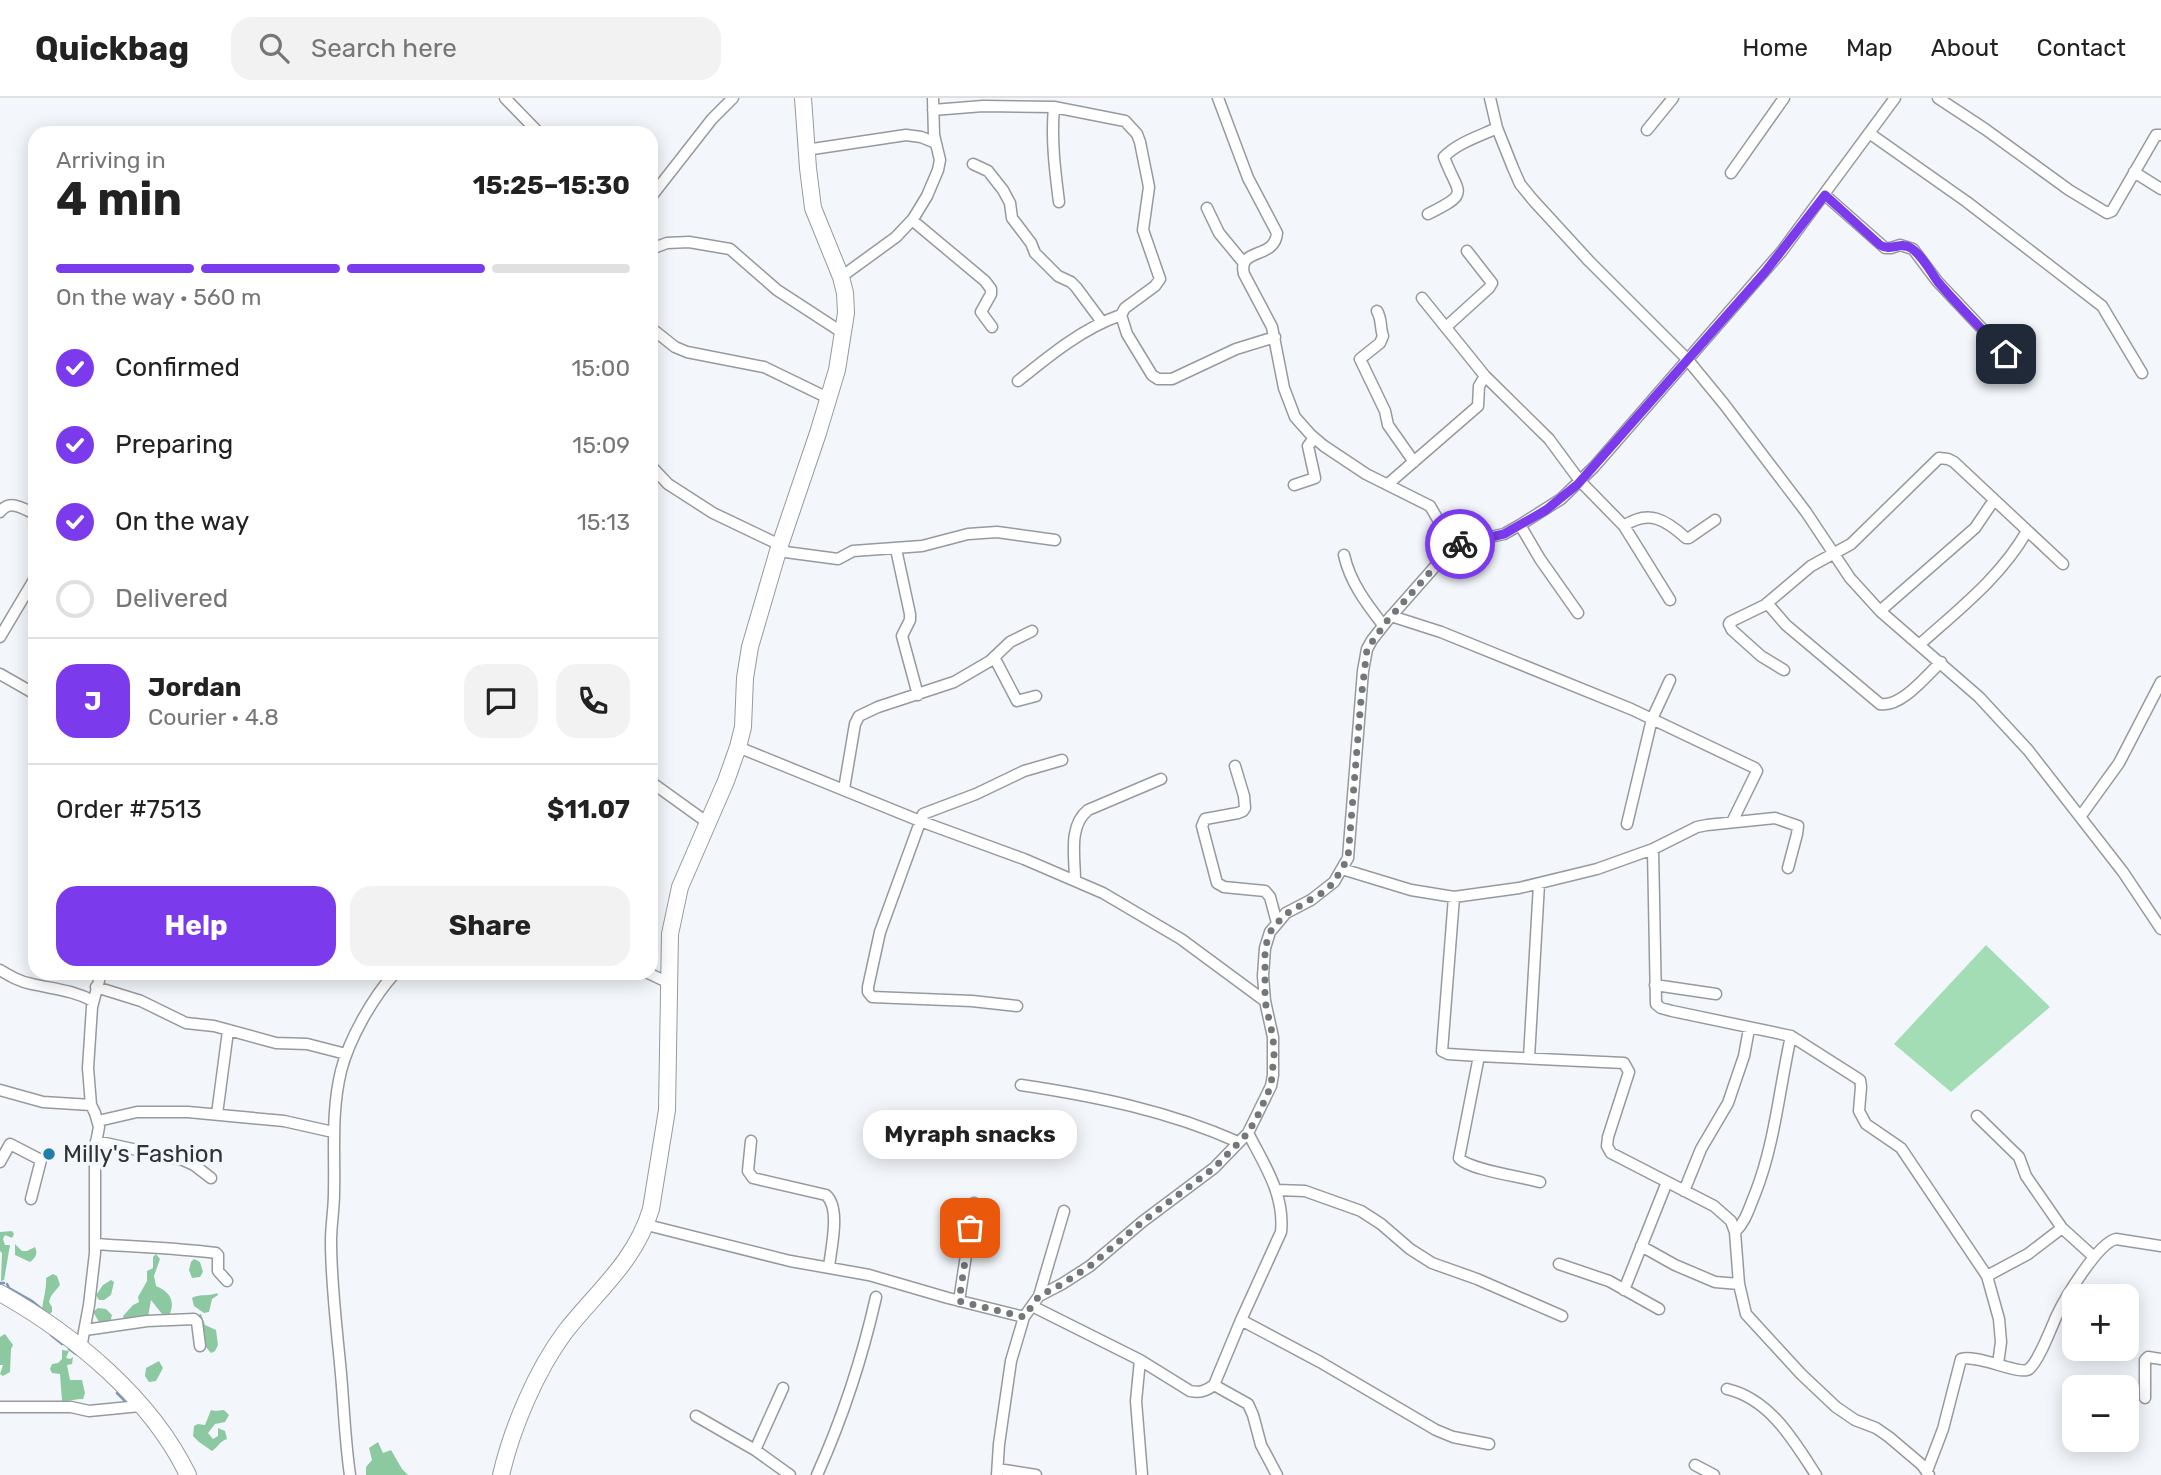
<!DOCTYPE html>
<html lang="en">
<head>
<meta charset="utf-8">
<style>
	body { margin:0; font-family:Rubik,sans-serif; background:#f2f2f2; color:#222; height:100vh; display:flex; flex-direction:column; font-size:26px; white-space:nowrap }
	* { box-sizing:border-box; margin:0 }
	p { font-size:23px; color:#767676 }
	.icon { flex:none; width:38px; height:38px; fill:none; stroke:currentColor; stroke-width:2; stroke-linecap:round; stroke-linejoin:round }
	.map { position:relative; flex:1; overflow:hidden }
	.sheet { position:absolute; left:28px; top:28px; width:630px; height:854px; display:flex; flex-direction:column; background:#fff; border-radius:21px; box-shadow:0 4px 18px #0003 }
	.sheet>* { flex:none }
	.buttons { position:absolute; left:2062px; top:1186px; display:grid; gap:14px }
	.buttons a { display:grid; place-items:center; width:77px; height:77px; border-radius:14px; background:#fff; box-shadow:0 4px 18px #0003; font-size:35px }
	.pin { position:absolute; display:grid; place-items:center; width:60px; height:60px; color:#fff; margin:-30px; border-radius:14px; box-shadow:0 4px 10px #0006 }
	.courier { position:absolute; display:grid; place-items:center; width:70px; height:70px; margin:-35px; border:5px solid #7c3aed; border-radius:50%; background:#fff; color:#222; box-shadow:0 2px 9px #0007 }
	.bubble { position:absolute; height:49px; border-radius:21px; background:#fff; box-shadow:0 4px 18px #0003; font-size:23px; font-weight:700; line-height:49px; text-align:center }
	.head em { font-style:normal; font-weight:700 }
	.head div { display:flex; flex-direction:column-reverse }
	.head { display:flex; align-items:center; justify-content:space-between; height:119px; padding:0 28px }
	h1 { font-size:46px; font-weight:700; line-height:52px }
	.bar { display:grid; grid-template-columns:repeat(4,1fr); gap:10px 7px; align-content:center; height:84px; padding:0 28px }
	.bar i { height:9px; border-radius:5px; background:#e0e0e0 }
	.bar .on { background:#7c3aed }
	.bar p { grid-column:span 4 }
	.line { display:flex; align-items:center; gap:18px; padding:0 28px; border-top:2px solid #e0e0e0 }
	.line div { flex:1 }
	.round { display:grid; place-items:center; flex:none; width:74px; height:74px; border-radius:21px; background:#f2f2f2 }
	ol { padding:0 28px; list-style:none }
	li { display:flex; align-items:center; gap:21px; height:77px }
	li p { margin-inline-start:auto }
	li .icon { padding:7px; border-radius:50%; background:#7c3aed; color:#fff; stroke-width:4 }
	li:last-child { color:#767676 }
	li i { width:38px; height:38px; border:4px solid #e0e0e0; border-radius:50% }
	.button { display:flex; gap:14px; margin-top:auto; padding:14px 28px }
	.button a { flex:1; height:80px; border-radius:21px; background:#7c3aed; color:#fff; font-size:28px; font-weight:700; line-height:80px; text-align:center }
	.button a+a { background:#f2f2f2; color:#222 }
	header { display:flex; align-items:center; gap:42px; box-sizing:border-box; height:98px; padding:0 35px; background:#fff; border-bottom:2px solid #e0e0e0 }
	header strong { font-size:33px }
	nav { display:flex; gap:38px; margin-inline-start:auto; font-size:24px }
	.search { width:490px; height:63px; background:#f2f2f2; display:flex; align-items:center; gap:18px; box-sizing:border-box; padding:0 24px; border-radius:21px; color:#767676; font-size:26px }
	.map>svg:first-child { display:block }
	.green { fill:#a3ddb6 }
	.forest { fill:#8cc9a1 }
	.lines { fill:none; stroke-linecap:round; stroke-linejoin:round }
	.stream { stroke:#7a95ba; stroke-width:2.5 }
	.street-casing { stroke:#969a9e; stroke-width:13 }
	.secondary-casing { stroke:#969a9e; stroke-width:18 }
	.street { stroke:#fff; stroke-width:10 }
	.secondary { stroke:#fff; stroke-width:16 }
	.done { stroke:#747779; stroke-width:7; stroke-dasharray:0 12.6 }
	.route { stroke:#7c3aed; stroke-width:9 }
	.poi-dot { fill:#217eab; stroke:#f3f7fb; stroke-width:2.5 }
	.labels { text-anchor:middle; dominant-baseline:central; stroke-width:7; stroke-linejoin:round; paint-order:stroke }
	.poi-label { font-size:24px; fill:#303233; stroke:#f3f7fb; text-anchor:start }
</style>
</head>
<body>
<header>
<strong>Quickbag</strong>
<div class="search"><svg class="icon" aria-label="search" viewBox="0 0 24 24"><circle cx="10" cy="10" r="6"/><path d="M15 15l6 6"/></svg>Search here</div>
<nav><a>Home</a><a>Map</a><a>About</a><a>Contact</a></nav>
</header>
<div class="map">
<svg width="2161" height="1377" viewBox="0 0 2161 1377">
	<rect width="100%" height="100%" fill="#f3f7fb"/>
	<!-- green -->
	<path class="green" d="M1986,847L2050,909L1951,994L1894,946Z"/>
	<!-- forest -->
	<path class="forest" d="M12,1133L14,1136L12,1140L5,1137L3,1141L5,1147H10L4,1182L1,1183L2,1155L0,1153V1134Z
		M15,1146L22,1153H27L35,1149C38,1155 36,1160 30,1164L15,1157Z
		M156,1156L160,1161L154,1178L156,1188C170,1194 176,1203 169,1218L162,1216L151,1202L148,1219L125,1226L123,1218L133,1207L139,1204L138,1199L147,1183V1173L153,1170V1159Z
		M194,1161L200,1164L203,1174L200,1179L192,1180L189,1172L191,1164Z
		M53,1176L57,1178L60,1187L51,1198L49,1204L52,1209V1214L47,1218L42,1215C42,1203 47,1192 46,1180Z
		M111,1182L114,1184L111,1197L104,1202H99L96,1197L103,1187Z
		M217,1195L218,1197L212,1201L209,1214L204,1215L194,1208L192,1200C201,1195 208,1199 217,1195Z
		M98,1210L106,1211L112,1217L110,1225L101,1227L93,1214Z
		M201,1216L205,1227L216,1232L218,1247L215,1253L211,1255C201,1246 201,1230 198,1217Z
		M5,1236L13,1247L11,1251L10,1274L3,1278L0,1276L3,1267H0V1239Z
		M62,1252L69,1253L66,1260L70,1261L73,1259L72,1266L67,1267L70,1282H82L85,1295L83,1301C76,1301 70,1303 62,1303L60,1276L52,1275L50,1271L52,1266L58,1265L62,1261Z
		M159,1263L163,1270L156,1283L149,1284L145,1278L146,1270Z
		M211,1312L215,1313L224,1312L229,1317L225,1324L215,1326L208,1335L213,1341L218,1338V1330L225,1333L227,1341C220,1343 218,1349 212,1353L199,1344L193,1338L194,1328L198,1326L205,1327Z
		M378,1344L383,1355L391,1352L402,1371L408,1377H366V1369L372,1362L369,1350Z"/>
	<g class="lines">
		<!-- stream -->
		<path class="stream" d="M0,1185H4
			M7,1186L9,1190L32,1203L44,1213
			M51,1237L62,1246
			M69,1251L76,1256
			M117,1295L124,1302"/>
		<!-- street casing -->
		<g class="street-casing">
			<path id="street" d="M505,0L539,35
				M1218,0L1248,80L1277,135C1275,162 1237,149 1244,176L1272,229L1284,290L1295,319L1311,337L1324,348L1366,376L1430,408L1454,449
				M1490,0L1497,30L1513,70L1520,86L1533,102L1589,163L1687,261L1724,306L1806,414L1850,480L1880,513L1979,599L2028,652L2123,774L2161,831
				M1938,0L1985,31L2069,92L2107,115L2112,113L2156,37H2161
				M1054,9C1051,41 1055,73 1059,104
				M933,12L983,8L1054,9L1125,23L1137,36L1140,44L1149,89L1143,132L1160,181L1155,188L1125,210L1121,217L1127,236L1152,277L1158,281H1172L1236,251L1275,239
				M1647,32L1673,0
				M1869,35L1967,104L2102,208L2142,275
				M806,52L906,37L921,39L936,45
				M973,66L988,73L1003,92L1010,105L1012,120L1031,145L1035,155L1058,178L1071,184L1076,189L1102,224
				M2134,74L2161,91
				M1731,75L1784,0
				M1825,97L1885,150H1891L1900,147L1913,151L1937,183L2022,273
				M651,99L712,21L733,0
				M1207,110L1219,135L1243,164
				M1428,116C1472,94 1458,97 1444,59C1457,45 1480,38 1497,30
				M912,122L985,183L991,191V196L981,214L992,229
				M651,151L667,145L689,144L730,151L777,192L843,235
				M841,179L896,139L913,121L927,98L938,72L940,62L934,37L933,0
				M1422,200L1485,278L1549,341L1580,383L1624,428L1670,502
				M1377,213C1382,221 1380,230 1383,238L1380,245L1360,261L1385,313L1388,327L1414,364
				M1446,229L1489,190L1492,185L1467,153
				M651,230L675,249L687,254L764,269L828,300
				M1018,283C1050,257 1083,230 1121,217
				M651,368L668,386L713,415L780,447
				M1388,386L1478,308L1479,288L1485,278
				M1294,387L1315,380L1308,348L1314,340
				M0,414C10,401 22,410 35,416
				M1520,427L1540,461L1578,515
				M1624,428C1649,411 1666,422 1686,440H1689L1715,422
				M896,451L910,516V522L902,538L918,597
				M778,453L838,461L853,453L922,448L968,436L997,434L1055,442
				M1344,457C1350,484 1366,505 1383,527
				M1767,505L1786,527L1880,606C1901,610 1926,578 1941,564
				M1880,513L1975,430L1994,402
				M1391,518L1441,534L1631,611L1755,670L1757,673L1732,724
				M0,539L35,480
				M1919,547C1958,512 2001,479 2027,433
				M994,559L1017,603L1036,598
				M1784,572L1761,558L1732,532L1729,526L1730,524L1765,507L1811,468L1851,446L1939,360L1948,361L1954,364L2063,466
				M0,576L35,596
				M738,649L920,723L1024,761L1103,795L1181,841L1265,903
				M1235,668L1244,698L1245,710L1243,713L1238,715L1205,721L1202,728L1217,785L1224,789L1265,793L1270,799L1277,825
				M651,684L708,725
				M844,691L855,626L859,618L878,609L954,584L990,563L1010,544L1032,533
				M2080,719L2119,665L2161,584
				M1627,726L1652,621L1670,582
				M1653,751L1656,906L1661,910L1672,913L1791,938L1860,982L1861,989L1859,1013L1866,1026L1901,1050L1987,1178L1999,1221L2001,1244L1998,1266
				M1342,771L1411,792L1454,799L1519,790L1597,771L1653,751L1697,729L1707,727L1775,720L1798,728L1797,736L1788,770
				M1075,783C1075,759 1068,728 1088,712L1161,681
				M1454,799L1442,953L1448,956L1479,958L1624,965L1629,974L1608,1039L1607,1048L1611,1055L1714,1108L1731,1123L1735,1134L1739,1186L1746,1216L1801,1276L1836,1309L1855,1322L1876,1330L1889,1339L1922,1367L1929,1377
				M0,872C10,878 20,884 32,886C53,891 73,892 93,903
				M648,875L669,885
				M1655,887L1716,896
				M96,889L141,903L186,925L214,928L276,945L307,946L346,956
				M1017,908L972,903L872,899L868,894V889L880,834L923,716L976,696L1024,673L1062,662
				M1479,958L1459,1060C1469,1072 1523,1079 1540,1084
				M1529,960L1539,786
				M1021,987C1095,998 1169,1013 1238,1044
				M0,992L43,1004L91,1007
				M217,1016L228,933
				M1977,1018L2019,1059L2026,1078L2062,1130L2094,1159
				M98,1023L137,1014H188L284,1023L333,1034
				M96,1043L183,1062L194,1067L211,1080
				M751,1043L748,1073L753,1080L826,1097C841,1110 831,1150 829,1169
				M0,1064L10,1046L41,1062L31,1101
				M1277,1092L1305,1093L1361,1113L1381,1126L1410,1151L1432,1165L1477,1181L1562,1218
				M1684,1093L1701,1051L1728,1005L1744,958L1749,931
				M647,1127L790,1163L869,1177L948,1200L1024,1219
				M1735,1134C1746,1123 1749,1110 1755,1096C1775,1045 1779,992 1791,938
				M96,1146C136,1149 176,1150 216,1155L218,1157V1173L227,1183
				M1641,1148L1675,1167L1715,1184L1739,1186
				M1559,1166L1609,1183L1659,1211
				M1987,1178L2028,1156L2062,1130
				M1624,1192L1667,1084
				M1039,1198L1064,1113
				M959,1203L974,1105
				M1032,1208L1140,1262L1190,1293C1200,1295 1206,1293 1214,1287L1241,1222L1281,1134C1285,1097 1264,1066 1248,1035
				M1241,1222L1320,1264L1436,1332L1453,1339L1489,1346
				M85,1232L147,1223L194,1221L197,1224L200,1248
				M81,1250L89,1207L95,1155V1050L99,1029L95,1015L91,1007L88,970L92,909L101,875
				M1140,1262L1136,1303L1142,1377
				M1214,1287L1248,1306L1253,1317L1261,1347L1277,1377
				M1727,1291C1770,1301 1794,1343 1816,1377
				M2145,1300V1262L2148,1259L2161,1261
				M0,1309H71L89,1313L140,1308
				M696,1318L755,1352L790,1377
				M755,1352L783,1290
				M1695,1367L1714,1377
				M998,1371L1036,1377
				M1927,1373L1943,1331L1961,1261C1978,1256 2020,1278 2029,1271C2039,1263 2051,1230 2057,1217C2065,1200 2098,1145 2116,1141L2161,1148
				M350,1377C345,1343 344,1310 341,1276C337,1232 331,1187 331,1143C331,1127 334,1111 334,1095C335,1053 331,1014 341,973C349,941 373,899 395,875
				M817,1377C843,1319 862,1261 876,1199
				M997,1377L999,1346L1011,1263L1024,1219L1039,1198L1062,1186L1090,1168L1142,1124L1214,1070L1248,1035L1271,988L1273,977V939L1265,903L1263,878L1265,850L1270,834L1286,815L1311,802L1334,784L1348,760L1363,573L1367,551L1372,542L1387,523L1446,456L1462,445L1504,436L1520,427L1561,401L1594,369L1782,153L1895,0"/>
		</g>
		<!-- secondary casing -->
		<g class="secondary-casing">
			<path id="secondary" d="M0,1195C73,1236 151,1300 188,1377
				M501,1377C512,1330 536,1273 565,1234C597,1193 635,1164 651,1111L667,1012L670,836L680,789L726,683L738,649L743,629L745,580L750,549L778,453L818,335L837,272L846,215L845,195L841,179L813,110L808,70L803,0"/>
		</g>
		<!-- street -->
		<use href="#street" class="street"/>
		<!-- secondary -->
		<use href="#secondary" class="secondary"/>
	</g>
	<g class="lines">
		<!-- done -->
		<path class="done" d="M970,1130L959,1203L1024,1219L1039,1198L1062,1186L1090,1168L1142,1124L1214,1070L1248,1035L1258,1017L1271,988L1274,957L1273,939L1265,903V850L1270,834L1277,825L1286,816L1325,793L1334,784L1348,760L1361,602L1367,551L1387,523L1446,456L1460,446"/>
		<!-- route -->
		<path class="route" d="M1460,446L1504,436L1546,412L1578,386L1765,174L1825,97L1880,147C1891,154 1900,143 1911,150C1922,157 1930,173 1938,184C1959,209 1983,232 2006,256"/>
	</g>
	<!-- markers -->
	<circle class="poi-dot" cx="49" cy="1056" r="7"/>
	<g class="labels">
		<!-- poi labels -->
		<g class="poi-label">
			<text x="63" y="1056">Milly's Fashion</text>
		</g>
	</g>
</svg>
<div class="buttons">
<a>+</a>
<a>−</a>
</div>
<div class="pin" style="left:970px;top:1130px;background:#ea580c"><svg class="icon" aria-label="bag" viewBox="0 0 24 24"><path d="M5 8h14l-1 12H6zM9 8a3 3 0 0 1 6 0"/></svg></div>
<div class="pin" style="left:2006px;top:256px;background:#1f2937"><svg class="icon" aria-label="home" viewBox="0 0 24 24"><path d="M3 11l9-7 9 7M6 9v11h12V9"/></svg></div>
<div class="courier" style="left:1460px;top:446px"><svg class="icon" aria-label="bike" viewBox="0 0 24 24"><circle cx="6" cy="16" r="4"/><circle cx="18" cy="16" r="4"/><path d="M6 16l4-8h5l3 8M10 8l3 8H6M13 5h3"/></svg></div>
<div class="bubble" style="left:863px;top:1012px;width:214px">Myraph snacks</div>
<section class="sheet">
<div class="head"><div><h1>4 min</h1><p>Arriving in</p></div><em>15:25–15:30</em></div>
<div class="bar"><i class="on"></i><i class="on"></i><i class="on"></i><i></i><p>On the way · 560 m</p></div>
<ol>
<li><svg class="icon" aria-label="check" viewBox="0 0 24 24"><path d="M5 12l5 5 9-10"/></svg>Confirmed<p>15:00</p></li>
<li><svg class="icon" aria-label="check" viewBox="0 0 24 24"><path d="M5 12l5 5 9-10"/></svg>Preparing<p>15:09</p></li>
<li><svg class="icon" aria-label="check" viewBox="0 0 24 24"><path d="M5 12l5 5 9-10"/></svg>On the way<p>15:13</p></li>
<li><i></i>Delivered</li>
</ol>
<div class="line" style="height:126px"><b class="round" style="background:#7c3aed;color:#fff">J</b><div><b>Jordan</b><p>Courier · 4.8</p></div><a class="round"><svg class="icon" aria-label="chat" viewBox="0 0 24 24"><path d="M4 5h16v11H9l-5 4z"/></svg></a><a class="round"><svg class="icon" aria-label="phone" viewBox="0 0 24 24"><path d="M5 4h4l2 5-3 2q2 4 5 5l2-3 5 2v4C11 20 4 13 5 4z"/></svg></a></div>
<div class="line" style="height:91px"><div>Order #7513</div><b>$11.07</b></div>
<div class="button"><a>Help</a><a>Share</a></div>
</section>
</div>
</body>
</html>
